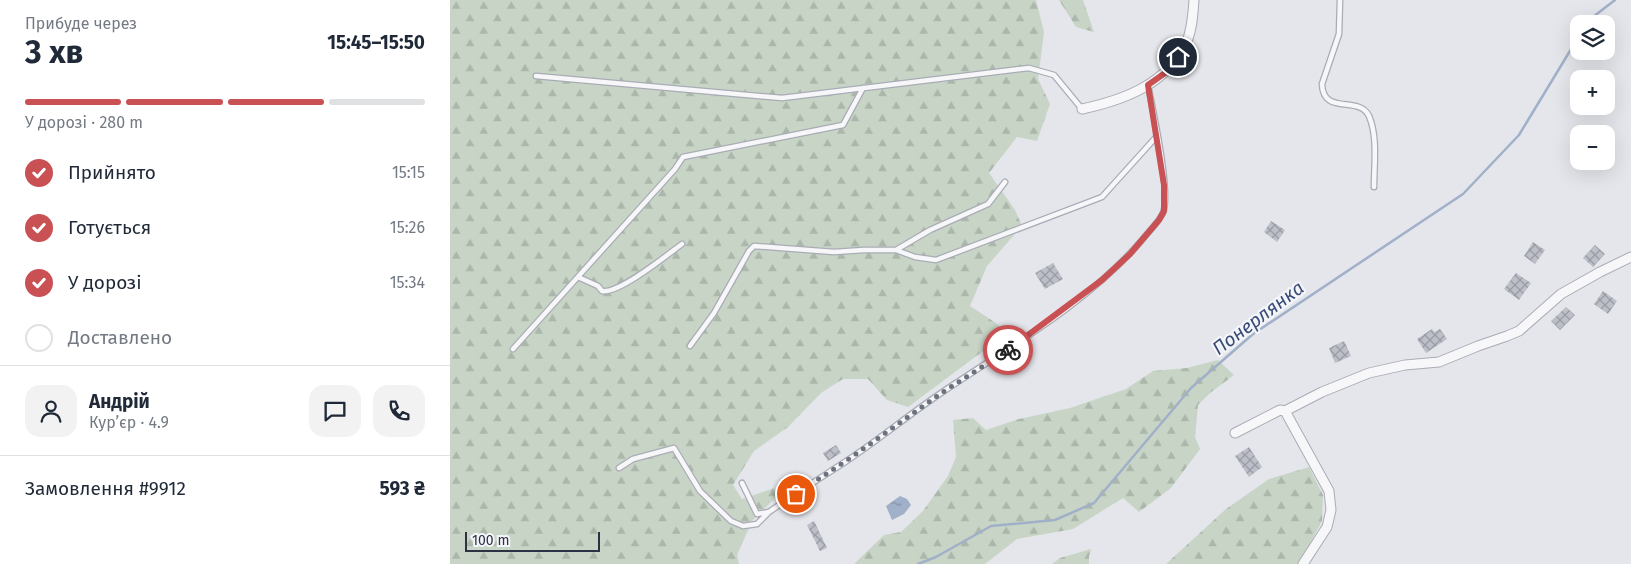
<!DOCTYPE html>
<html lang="uk">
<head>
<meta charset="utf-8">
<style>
	body { margin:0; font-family:"Fira Sans",sans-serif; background:#f2f2f3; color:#1f2937; height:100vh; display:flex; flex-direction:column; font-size:19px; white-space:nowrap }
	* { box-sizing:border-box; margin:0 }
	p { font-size:16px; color:#747a83 }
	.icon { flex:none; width:28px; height:28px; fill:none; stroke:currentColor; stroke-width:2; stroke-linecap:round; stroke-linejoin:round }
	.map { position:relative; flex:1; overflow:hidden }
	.drawer { display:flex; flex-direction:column; background:#fff; width:450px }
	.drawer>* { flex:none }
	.buttons { position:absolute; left:1120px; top:15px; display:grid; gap:10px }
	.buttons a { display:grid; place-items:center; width:45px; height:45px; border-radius:10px; background:#fff; box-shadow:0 5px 20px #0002; font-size:25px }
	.scale { position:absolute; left:15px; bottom:12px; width:135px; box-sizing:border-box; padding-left:5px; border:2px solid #2c3243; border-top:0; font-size:14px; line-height:18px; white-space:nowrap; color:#2c3243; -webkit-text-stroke:4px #f4f5f9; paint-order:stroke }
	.pin { position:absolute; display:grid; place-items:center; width:42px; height:42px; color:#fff; margin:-21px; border:2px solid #fff; border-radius:50%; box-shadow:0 1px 5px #0007 }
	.courier { position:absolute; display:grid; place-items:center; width:50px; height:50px; margin:-25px; border:4px solid #c95053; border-radius:50%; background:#fff; color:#222; box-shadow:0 1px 6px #0007 }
	.summary em { font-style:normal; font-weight:700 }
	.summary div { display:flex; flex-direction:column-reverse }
	.summary { display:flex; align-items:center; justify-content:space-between; height:85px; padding:0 25px }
	h1 { font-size:32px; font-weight:700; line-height:38px }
	.bar { display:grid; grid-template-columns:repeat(4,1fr); gap:8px 5px; align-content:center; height:60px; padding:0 25px }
	.bar i { height:6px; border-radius:4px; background:#e0e1e3 }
	.bar .current { background:#c95053 }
	.bar p { grid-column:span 4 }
	.line { display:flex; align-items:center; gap:12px; padding:0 25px; border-top:1px solid #e0e1e3 }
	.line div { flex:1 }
	.round { display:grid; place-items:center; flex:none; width:52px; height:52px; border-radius:15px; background:#f2f2f3 }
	ol { padding:0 25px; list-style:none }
	li { display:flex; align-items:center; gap:15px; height:55px }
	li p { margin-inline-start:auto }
	li .icon { padding:5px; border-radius:50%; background:#c95053; color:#fff; stroke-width:4 }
	li:last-child { color:#747a83 }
	li i { width:28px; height:28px; border:2px solid #e0e1e3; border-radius:50% }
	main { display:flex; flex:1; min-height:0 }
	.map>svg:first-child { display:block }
	.forest { fill:url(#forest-firs) }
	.water { fill:url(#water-ripples) }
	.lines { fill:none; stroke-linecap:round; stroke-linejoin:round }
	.stream { stroke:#a1b0c9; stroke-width:2.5 }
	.building { fill:url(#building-cross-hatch) }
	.service-casing { stroke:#a9acb5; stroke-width:7 }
	.minor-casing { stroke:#a9acb5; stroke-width:11 }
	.service { stroke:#f7f7fa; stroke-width:4.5 }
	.minor { stroke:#f7f7fa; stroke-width:9 }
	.done { stroke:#6c717e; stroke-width:5; stroke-dasharray:0 9 }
	.route { stroke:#c95053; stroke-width:6 }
	.labels { text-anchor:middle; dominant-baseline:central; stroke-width:4.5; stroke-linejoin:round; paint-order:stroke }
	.water-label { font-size:19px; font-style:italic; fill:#384c76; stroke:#f4f5f9 }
</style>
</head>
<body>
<main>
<section class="drawer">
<div class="summary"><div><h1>3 хв</h1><p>Прибуде через</p></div><em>15:45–15:50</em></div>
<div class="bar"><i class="current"></i><i class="current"></i><i class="current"></i><i></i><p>У дорозі · 280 m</p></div>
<ol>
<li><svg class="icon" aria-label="check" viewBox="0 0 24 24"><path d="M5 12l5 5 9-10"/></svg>Прийнято<p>15:15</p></li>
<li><svg class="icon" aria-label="check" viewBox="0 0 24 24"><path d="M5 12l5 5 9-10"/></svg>Готується<p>15:26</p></li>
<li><svg class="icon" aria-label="check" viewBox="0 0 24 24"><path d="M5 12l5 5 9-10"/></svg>У дорозі<p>15:34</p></li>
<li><i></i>Доставлено</li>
</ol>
<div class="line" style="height:90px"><a class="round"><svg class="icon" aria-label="person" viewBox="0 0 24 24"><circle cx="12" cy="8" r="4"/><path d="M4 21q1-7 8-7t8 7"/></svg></a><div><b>Андрій</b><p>Кур’єр · 4.9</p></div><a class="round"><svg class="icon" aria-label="chat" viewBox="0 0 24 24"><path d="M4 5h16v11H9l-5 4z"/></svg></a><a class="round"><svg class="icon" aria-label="phone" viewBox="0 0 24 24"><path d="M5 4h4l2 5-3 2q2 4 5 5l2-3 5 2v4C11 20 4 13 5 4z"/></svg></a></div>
<div class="line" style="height:65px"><div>Замовлення #9912</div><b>593 ₴</b></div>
</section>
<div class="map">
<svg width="1181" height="564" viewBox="0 0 1181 564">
	<defs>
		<pattern id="forest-firs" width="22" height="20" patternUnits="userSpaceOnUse" patternTransform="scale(1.25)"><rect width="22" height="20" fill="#c8d5c6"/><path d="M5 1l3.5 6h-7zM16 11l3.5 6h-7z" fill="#acb7ab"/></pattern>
		<pattern id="water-ripples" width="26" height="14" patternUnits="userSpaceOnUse" patternTransform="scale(1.25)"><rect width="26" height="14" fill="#a1b0c9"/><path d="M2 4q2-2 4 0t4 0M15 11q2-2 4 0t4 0" fill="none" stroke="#8390a5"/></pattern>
		<pattern id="building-cross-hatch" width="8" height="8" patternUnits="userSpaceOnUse" patternTransform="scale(1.25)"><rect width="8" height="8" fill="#bcbfc8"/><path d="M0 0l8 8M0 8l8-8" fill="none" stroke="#999ca4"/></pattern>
	</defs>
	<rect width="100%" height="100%" fill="#e4e6eb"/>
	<!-- forest -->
	<path class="forest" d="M0,0H586L594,32L588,79L600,104L587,141L567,137L539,173L565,210L572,226L537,266L520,306L546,323L556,334L458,407L437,400L418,379H393L371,393L338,427L304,451L283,485L292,499L324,488L328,495L302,521L287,555L289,564H0Z
		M609,0H633L644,32L626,27Z
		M768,360L784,375L760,393L748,405L745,437L750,449L721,488L689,512L673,498L623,529L567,539L535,564H404L434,535L451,532L473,511L498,476L506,457L503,420L523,418L536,430L569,419L620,408L676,389L703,371L737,368Z
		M859,467L873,495L872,521L849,564H716L776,509L819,479Z
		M641,549L639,556V564H602L610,558Z"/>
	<!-- water -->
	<path class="water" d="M450,496L457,499L461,505L454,514L442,520L436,506Z"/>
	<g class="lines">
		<!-- stream -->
		<path class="stream" d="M1136,24L1139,20L1165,0
			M468,564L486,557L541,526L605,520L644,503L741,388L803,334L1013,194L1069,135L1129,36"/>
	</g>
	<!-- building -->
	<path class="building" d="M821,221L835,230L827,242L814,232Z
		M1083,242L1095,250L1085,264L1074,256Z
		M1145,245L1155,254L1143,267L1133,258Z
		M603,263L613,279L595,289L585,273Z
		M1066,273L1081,283L1069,300L1054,289Z
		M1153,291L1167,301L1158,314L1144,304Z
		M1116,307L1125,315L1110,330L1101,321Z
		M982,329L984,332L990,329L997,339L976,353L967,339Z
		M894,341L901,356L885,363L879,348Z
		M386,445L391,453L378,461L373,453Z
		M799,447L812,467L799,477L785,456Z
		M364,521L377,548L370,551L357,525Z"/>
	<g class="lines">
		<!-- service casing -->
		<g class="service-casing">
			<path id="service" d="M890,0L889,34L872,84C873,116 909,95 919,116C928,137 924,165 924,187
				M86,76L332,98L579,68L604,75L632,109
				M446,250L480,230L538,204L555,182
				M128,277L148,286L152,291C169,294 217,255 232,244
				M240,346L264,313L299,251L304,246L384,252L414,250H446L465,257L486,260L652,197L707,136
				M63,349L225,169L233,157L393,125L413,88
				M169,468L183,459L224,448L250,491L281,521L293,526L307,524L318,513
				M292,483L307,514L319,512C345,494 372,477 398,460C431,438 461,413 494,391C561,346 639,302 692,240C699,231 708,223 713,213C721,192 703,111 698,85"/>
		</g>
		<!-- minor casing -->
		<g class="minor-casing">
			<path id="minor" d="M632,109C674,100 718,84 737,41C742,29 743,14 744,0
				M835,411L879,491L881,510L877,527L853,564
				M785,433L830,410L835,411L872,392L919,373L955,365L989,362L1028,346L1057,336L1069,331L1111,294L1150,272L1181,257"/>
		</g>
		<!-- service -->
		<use href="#service" class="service"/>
		<!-- minor -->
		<use href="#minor" class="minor"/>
	</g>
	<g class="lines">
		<!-- done -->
		<path class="done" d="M346,494L399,459L493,392L558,350"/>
		<!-- route -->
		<path class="route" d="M558,350L652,280L680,254L709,220L714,211V185L698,85L715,73L728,57"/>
	</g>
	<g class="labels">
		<!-- water labels -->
		<g class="water-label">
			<text transform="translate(808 318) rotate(-37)">Понерлянка</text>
		</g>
	</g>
</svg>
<div class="buttons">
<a><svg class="icon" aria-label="layers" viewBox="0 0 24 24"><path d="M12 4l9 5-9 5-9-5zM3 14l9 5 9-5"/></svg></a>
<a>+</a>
<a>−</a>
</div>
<div class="scale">100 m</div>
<div class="pin" style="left:346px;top:494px;background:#ea580c"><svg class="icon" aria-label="bag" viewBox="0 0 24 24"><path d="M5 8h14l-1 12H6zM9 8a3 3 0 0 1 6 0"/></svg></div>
<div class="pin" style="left:728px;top:57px;background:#1f2937"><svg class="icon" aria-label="home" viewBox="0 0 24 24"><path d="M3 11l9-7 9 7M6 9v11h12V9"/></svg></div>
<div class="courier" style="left:558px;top:350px"><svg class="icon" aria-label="bike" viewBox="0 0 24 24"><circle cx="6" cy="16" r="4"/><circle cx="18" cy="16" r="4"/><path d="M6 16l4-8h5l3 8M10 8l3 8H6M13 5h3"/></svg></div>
</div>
</main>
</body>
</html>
